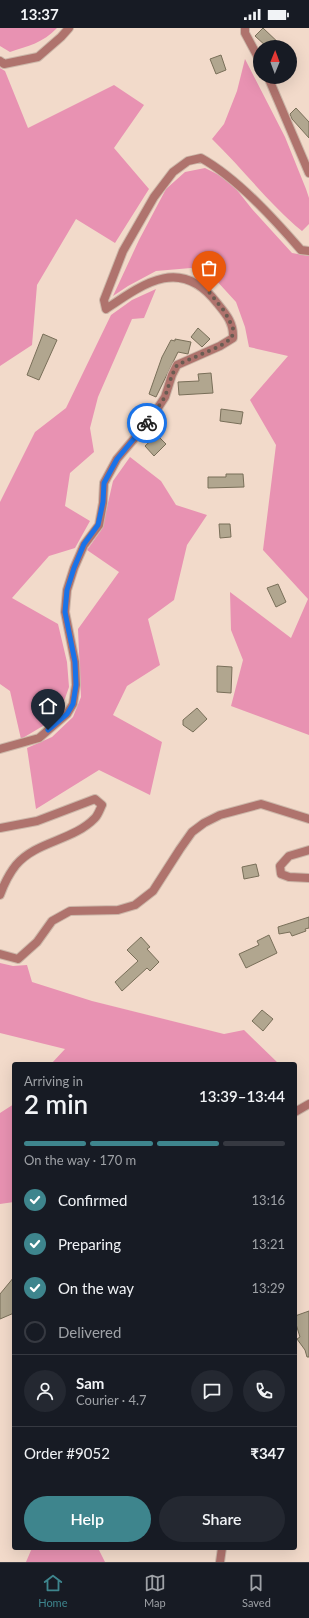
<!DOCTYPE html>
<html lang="en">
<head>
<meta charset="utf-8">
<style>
	body { margin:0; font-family:Lato,sans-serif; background:#242831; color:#f1f3f6; height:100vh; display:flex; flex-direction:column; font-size:15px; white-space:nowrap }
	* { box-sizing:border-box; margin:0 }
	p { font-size:13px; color:#9ea1a6 }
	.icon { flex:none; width:22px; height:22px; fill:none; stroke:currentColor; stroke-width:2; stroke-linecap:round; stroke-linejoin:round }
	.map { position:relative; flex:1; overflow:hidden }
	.side { position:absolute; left:12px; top:1034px; width:285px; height:488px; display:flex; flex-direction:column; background:#171b24; border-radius:4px; box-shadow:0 4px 16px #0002 }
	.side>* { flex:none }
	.needle { width:26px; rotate:1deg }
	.controls { position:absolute; left:253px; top:12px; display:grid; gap:8px }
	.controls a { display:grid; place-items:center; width:44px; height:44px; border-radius:50%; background:#171b24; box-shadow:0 4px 16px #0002; font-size:20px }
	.pin { position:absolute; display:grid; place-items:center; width:34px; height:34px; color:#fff; margin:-41px -17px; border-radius:50% 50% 50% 0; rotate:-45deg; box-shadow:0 0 4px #0007 }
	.pin .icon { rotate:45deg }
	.courier { position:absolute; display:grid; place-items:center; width:40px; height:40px; margin:-20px; border:3px solid #1a73e8; border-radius:50%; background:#fff; color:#222; box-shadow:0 1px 5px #0007 }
	.overview em { font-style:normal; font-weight:600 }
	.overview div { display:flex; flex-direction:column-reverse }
	.overview { display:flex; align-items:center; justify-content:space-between; height:68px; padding:0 12px }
	h1 { font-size:26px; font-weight:600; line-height:30px }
	.bar { display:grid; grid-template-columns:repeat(4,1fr); gap:6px 4px; align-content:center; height:48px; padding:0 12px }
	.bar i { height:5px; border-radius:3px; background:#363941 }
	.bar .current { background:#3e858d }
	.bar p { grid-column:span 4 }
	.line { display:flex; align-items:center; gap:10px; padding:0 12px; border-top:1px solid #363941 }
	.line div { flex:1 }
	.round { display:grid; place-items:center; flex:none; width:42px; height:42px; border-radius:21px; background:#242831 }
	ol { padding:0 12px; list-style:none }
	li { display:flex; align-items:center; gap:12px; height:44px }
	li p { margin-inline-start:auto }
	li .icon { padding:4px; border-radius:50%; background:#3e858d; color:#fff; stroke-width:4 }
	li:last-child { color:#9ea1a6 }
	li i { width:22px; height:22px; border:2px solid #363941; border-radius:50% }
	.button { display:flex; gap:8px; margin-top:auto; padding:8px 12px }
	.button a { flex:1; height:46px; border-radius:24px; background:#3e858d; color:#fff; font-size:16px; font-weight:600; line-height:46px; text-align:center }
	.button a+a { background:#242831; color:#f1f3f6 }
	.status { display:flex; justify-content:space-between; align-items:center; height:28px; padding:0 20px; background:#171b24; direction:ltr }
	.status svg { height:11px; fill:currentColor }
	.menu { display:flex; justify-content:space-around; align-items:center; height:56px; border-top:1px solid #363941; background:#171b24; font-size:11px; color:#9ea1a6 }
	.menu a { display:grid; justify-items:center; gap:2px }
	.menu .current { color:#3e858d }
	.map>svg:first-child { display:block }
	.forest { fill:#e892b2 }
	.building { fill:#b1a68f; stroke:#796f59 }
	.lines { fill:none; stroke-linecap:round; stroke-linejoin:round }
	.street-casing { stroke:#ccb7a9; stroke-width:10 }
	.street { stroke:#af736d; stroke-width:8 }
	.done { stroke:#6a5c52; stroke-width:4; stroke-dasharray:0 7.2 }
	.route { stroke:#1a73e8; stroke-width:5 }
</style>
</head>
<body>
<div class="status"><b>13:37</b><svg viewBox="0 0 49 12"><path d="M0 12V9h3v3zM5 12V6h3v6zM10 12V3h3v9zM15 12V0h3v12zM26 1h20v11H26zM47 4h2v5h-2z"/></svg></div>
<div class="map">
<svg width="309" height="1534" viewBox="0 0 309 1534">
	<rect width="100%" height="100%" fill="#f2daca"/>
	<!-- forest -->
	<path class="forest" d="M0,0H57C43,15 28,18 10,24L0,18Z
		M245,31L285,109L306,161L309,170V196L302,203C269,176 243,141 212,111L224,96L237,63Z
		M0,40L5,43L28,100L114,57L144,77L114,120L149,161L115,215L76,191L37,257L32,317L0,338Z
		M205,140L229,152L252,181L292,225L309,228V707L231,678L243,632L231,602L230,564L291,610L308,571L263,522L276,417L250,372L288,328L249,319L245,299L236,274L215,251L191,240L156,243L128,258L113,268L139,212L166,161L185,144Z
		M156,261L144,290L132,291L98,369L90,400L94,424L70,445L65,478L90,493L75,520L49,528L12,570L58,596L67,634L69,659L62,679L53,692L21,711L10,663L0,656V474L35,404L66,380L111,287L132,272Z
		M130,429L161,453L176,477L207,487L187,517L174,572L148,591L160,637L127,658L113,687L162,714L150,767L99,742L36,781L27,720L52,709L73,689L81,669L78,601L119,544L87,522L102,501L113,453Z
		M0,935L13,938L27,937L32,954L92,973L224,1006L244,1002L279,1036H51L65,1021L0,1005Z
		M14,1076V1174L0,1176V1085Z
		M32,1520H98L105,1534H26Z"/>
	<!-- building -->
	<path class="building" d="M263,0L283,19H267L255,8Z
		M221,27L226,42L216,46L210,31Z
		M296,80L309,94V110L292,91L290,86Z
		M198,300L210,311L202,319L191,309Z
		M43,306L57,312L39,352L27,347Z
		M175,311L191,314L188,326L178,324L156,369L149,366L162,329L171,312L175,313Z
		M211,345L213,365L179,367L178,354L199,353L198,346Z
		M221,381L243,384L241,396L220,393Z
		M157,407L166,416L154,428L145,418Z
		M226,446H243L244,459L208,460V449H226Z
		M219,496H230L231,509L220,510Z
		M278,556L286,574L276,579L267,560Z
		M217,638L232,639L231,665L217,664Z
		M197,680L207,691L193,704L183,697V692Z
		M256,836L259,848L244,851L242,839Z
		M309,889V900L305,901L306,903L292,908L290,904L279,906L278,899Z
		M269,907L277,925L246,940L239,926L259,917L257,913Z
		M141,909L150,919L147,921L159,934L150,943L147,940L122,963L115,954L138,933L127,922Z
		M262,982L273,991L263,1003L252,993Z
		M14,1249V1285L0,1291V1266Z
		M309,1283V1329H307L305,1322L297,1311L300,1309L295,1293V1288Z"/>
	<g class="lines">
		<!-- street casing -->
		<g class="street-casing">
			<path id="street" d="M245,0V5L260,33
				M0,33L4,36L38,29L61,9L69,0
				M268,49L309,145
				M0,721L39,710L67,686L73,676L76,657L75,634L65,584L67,562L74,540L84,517L99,497L103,475L104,455L117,431L150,392L165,369L172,347L177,337L220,318L233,310C234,295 226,286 217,275C181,228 144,255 106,281L104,272L123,223L154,169L173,144L188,133L201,130C237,150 274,191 301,222L309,223
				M0,800L37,793L95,771L102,777C100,781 98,787 95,790C73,813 36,813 16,837C8,847 4,856 0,867
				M309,822L289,828L280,838L281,846L289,849L309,850
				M0,926L18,931L37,914L52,893L70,883L118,882L135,877L153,863L180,821L192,804L204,795L220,787L261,776L309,791
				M295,1084L309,1076
				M220,1534L222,1520"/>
		</g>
		<!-- street -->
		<use href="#street" class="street"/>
	</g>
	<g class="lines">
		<!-- done -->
		<path class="done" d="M147,395L165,369L172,347L177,337L220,318L232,310L233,300L225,284L209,264"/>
		<!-- route -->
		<path class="route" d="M48,702L67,686L73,676L76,657L75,634L65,584L67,562L74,540L84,516L98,497L103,474L104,455L117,431L147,395"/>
	</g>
</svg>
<div class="controls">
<a><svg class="needle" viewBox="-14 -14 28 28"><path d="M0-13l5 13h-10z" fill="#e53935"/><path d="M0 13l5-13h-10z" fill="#9ea1a6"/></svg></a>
</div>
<div class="pin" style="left:209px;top:264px;background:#ea580c"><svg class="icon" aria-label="bag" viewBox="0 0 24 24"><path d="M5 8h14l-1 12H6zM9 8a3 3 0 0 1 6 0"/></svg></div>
<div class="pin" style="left:48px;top:702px;background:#1f2937"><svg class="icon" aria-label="home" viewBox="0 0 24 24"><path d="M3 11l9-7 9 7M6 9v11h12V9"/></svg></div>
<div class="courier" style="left:147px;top:395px"><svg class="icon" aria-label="bike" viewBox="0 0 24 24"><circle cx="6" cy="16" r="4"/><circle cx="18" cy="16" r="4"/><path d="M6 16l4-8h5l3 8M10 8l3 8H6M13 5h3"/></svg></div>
<section class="side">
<div class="overview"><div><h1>2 min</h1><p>Arriving in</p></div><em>13:39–13:44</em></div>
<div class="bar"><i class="current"></i><i class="current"></i><i class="current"></i><i></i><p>On the way · 170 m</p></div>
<ol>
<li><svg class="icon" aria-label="check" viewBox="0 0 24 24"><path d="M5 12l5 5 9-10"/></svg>Confirmed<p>13:16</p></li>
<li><svg class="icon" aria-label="check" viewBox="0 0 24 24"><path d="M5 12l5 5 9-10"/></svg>Preparing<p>13:21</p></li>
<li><svg class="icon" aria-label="check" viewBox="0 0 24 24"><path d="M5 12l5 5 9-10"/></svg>On the way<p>13:29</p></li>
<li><i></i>Delivered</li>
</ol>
<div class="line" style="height:72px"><a class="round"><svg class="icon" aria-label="person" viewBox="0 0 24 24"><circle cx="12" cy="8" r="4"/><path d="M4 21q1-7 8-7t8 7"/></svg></a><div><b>Sam</b><p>Courier · 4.7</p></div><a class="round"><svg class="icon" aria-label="chat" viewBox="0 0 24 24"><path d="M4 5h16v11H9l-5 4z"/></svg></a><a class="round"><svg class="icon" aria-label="phone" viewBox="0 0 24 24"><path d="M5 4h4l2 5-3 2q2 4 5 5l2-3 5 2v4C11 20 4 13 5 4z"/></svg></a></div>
<div class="line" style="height:52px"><div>Order #9052</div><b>₹347</b></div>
<div class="button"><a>Help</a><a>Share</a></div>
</section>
</div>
<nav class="menu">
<a class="current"><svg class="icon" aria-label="home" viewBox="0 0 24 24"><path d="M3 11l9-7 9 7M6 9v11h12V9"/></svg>Home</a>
<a><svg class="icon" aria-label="map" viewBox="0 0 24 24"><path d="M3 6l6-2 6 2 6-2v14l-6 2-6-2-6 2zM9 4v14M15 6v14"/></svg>Map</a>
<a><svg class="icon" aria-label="saved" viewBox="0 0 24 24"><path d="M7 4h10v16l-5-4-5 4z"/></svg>Saved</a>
</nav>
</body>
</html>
